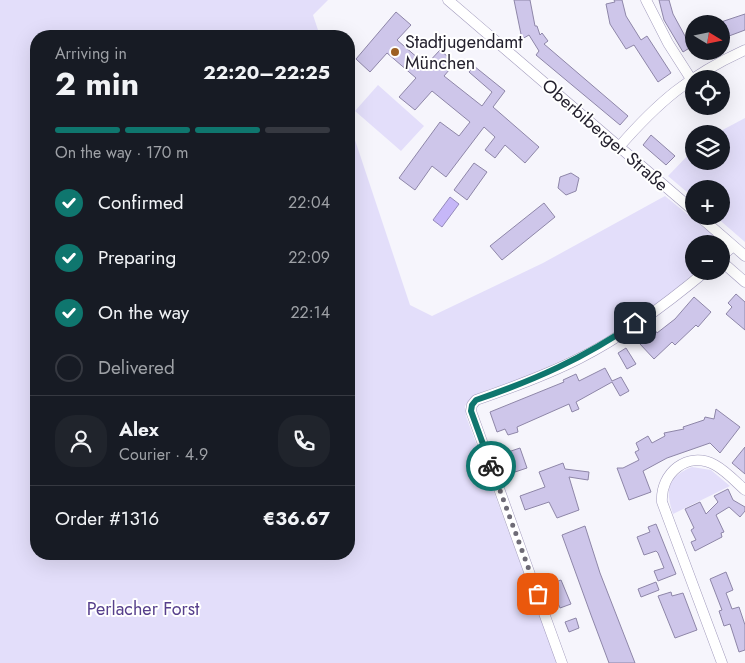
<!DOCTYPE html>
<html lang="en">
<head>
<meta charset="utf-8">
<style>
	body { margin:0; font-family:Jost,sans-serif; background:#20242c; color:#f1f3f6; height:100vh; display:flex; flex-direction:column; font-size:19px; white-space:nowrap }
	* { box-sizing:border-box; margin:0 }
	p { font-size:16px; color:#9ea1a6 }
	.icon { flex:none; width:28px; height:28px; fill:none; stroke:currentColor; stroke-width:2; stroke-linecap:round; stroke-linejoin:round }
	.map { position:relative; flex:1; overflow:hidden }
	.side { position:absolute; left:30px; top:30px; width:325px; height:530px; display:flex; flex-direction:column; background:#171b24; border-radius:20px; box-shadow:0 5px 20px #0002 }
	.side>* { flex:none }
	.needle { width:32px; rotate:100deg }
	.fabs { position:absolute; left:685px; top:15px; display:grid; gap:10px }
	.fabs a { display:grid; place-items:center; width:45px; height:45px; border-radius:50%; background:#171b24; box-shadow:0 5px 20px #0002; font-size:25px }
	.pin { position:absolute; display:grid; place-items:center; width:42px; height:42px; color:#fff; margin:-21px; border-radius:10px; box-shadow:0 2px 8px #0006 }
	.courier { position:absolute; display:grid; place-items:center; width:50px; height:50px; margin:-25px; border:4px solid #0f766e; border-radius:50%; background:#fff; color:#222; box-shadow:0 1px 6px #0007 }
	.headline em { font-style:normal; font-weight:700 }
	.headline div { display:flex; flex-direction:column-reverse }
	.headline { display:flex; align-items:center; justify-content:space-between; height:85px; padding:0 25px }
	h1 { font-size:32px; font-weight:700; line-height:38px }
	.bar { display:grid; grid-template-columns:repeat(4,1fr); gap:8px 5px; align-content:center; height:60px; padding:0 25px }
	.bar i { height:6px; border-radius:4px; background:#363941 }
	.bar .on { background:#0f766e }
	.bar p { grid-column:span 4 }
	.line { display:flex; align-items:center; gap:12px; padding:0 25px; border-top:1px solid #363941 }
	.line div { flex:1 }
	.round { display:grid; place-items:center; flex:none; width:52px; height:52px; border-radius:20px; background:#20242c }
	ol { padding:0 25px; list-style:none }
	li { display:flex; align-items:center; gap:15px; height:55px }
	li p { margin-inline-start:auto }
	li .icon { padding:5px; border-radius:50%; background:#0f766e; color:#fff; stroke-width:4 }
	li:last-child { color:#9ea1a6 }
	li i { width:28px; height:28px; border:2px solid #363941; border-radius:50% }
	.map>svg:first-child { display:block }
	.green { fill:#e3defa }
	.water { fill:#c6b7f8; stroke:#958abb }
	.building { fill:#cec6ea; stroke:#8e86a8 }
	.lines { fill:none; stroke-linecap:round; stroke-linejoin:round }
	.minor-casing { stroke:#a29bbd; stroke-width:11 }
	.minor { stroke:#fff; stroke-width:10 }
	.done { stroke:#6e6b76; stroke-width:5; stroke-dasharray:0 9 }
	.route { stroke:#0f766e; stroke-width:6 }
	.poi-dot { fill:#9d6023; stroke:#fff; stroke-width:2 }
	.labels { text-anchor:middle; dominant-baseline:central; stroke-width:4; stroke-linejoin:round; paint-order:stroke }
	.poi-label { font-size:18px; fill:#24212e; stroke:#fff; text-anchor:start }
	.street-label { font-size:18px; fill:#24212e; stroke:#fff }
	.park-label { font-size:18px; fill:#57408c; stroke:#fff }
</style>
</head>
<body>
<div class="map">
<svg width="745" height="663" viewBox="0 0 745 663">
	<rect width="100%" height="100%" fill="#f6f5fc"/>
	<!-- green -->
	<path class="green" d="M0,0H328L313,15L320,36H36V554H349V122L410,305L432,316L543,263L665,196L724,244L721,247V244H694V271H697C660,303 620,331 577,353C559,362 540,370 522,378C503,387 478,388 465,406L466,416L557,663H0Z
		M378,85L424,126L401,151L355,111Z
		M745,118V242L715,216H721V189H694V198L668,176L694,149V161H721V134H715Z
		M692,467L711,470L730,486L673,514C665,490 667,477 692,467Z"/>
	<!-- water -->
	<path class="water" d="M450,197L459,204L442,227L433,220Z"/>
	<!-- building -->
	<path class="building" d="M514,0H530L535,26H537L540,35L542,33L548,41L544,44L628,116L620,125L536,55L539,51L529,35L522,39Z
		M614,0H622L626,16L641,40L647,36L671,73L658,82L634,45L626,49L610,24L606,4L615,2Z
		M659,0H669L673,14L691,47L683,52L664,20Z
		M396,12L411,25L397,40L426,65L440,50L455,63L444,76L482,106L492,92L469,72L474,66L505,91L493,107L539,147L525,163L505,145L495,158L485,150L495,137L484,127L446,177L432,166L415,190L399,178L440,122L459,136L470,122L432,91L415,110L399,97L416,78L387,53L370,72L356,59Z
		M745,14V30L721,39V22Z
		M651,135L675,156L666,165L643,145Z
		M474,163L487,172L467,200L454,190Z
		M571,173L579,178L576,191L566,195L558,188L560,177Z
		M544,203L555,217L502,260L490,246Z
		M736,294L745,302V330L726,314L732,307L728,303Z
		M694,297L711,312L698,327L696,325L675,345L672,342L654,359L640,344L655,330L657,333L675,319Z
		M626,348L636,364L627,369L618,353Z
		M605,368L612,381L621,377L629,391L620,396L612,382L576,402L579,409L572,412L569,404L517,427L518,432L508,435L505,429L497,432L490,412L564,382L563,380L576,374L579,381Z
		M716,409L740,427L720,453L710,443L667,458L643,471L651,492L629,500L617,468H623L639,460L635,452L639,450L636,443L648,436L652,443L665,436L664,433L684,429L683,427L704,420L705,417L714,419Z
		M745,447V474L732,463Z
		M520,448L527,468L515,472L508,452Z
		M563,463L565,469L589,472L588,480L569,477L579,510L557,518L549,502L525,510L520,496L545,487L539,472Z
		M728,489L733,500L745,507V511L740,517L729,507L716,515L724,532L721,533L722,537L695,551L691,542L696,540L691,530L694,528L685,509L700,502L706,514L718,502L714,496Z
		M656,524L676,574L658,581L654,571L664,568L658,553L656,551L644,555L637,537L650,532L648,527Z
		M585,526L600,573L635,663H609L591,615L562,535Z
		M726,572L733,590L726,593L732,609L739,607L745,625V650L739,652L730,624L724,626L719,611L722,610L710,579Z
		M561,580L571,604L560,608L550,584Z
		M656,582L659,590L641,597L638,589Z
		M671,592L672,596L683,593L697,630L675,638L658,596Z
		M576,618L579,628L569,632L565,622Z"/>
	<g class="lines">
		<!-- minor casing -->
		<g class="minor-casing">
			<path id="minor" d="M448,0L694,211
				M646,0L668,43L691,79
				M619,147C658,102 690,75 745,50
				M699,216L745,256
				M721,257L733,246
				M721,261L745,282
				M562,663L471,411L472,405L476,400C511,388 547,375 580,358C622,337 670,301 706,271
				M722,663L662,502C660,473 688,450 715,465C726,471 736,482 745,490"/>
		</g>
		<!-- minor -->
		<use href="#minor" class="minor"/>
	</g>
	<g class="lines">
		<!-- done -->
		<path class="done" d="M491,466L538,594"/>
		<!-- route -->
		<path class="route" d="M491,466L471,411L472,405L476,400C535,380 584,358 635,323"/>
	</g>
	<!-- markers -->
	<circle class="poi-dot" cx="395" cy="52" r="5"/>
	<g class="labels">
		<!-- poi labels -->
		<g class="poi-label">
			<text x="405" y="42">Stadtjugendamt<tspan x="405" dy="21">München</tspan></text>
		</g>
		<!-- street labels -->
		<g class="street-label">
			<text transform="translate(605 135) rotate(41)">Oberbiberger Straße</text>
		</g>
		<!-- park labels -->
		<g class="park-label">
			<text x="143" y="609">Perlacher Forst</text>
		</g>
	</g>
</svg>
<div class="fabs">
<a><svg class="needle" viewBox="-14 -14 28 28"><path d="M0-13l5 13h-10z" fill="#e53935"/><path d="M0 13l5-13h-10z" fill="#9ea1a6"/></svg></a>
<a><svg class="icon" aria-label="locate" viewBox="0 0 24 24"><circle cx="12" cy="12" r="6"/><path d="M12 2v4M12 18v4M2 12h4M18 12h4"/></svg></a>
<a><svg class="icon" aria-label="layers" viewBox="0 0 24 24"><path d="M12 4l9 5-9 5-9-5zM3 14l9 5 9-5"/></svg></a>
<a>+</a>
<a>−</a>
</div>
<div class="pin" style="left:538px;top:594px;background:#ea580c"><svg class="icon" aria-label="bag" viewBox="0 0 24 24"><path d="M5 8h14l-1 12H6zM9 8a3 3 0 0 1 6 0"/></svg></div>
<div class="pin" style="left:635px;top:323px;background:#1f2937"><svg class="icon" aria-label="home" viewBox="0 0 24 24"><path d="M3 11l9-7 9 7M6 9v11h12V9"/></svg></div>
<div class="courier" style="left:491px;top:466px"><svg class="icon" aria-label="bike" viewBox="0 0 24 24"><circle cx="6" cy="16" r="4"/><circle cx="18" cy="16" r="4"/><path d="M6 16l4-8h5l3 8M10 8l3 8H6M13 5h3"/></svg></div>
<section class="side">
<div class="headline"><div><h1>2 min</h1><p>Arriving in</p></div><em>22:20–22:25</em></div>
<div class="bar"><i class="on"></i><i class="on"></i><i class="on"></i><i></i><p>On the way · 170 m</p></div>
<ol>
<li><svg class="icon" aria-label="check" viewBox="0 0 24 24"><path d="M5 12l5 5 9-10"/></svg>Confirmed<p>22:04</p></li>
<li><svg class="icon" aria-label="check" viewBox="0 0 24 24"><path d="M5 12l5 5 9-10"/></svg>Preparing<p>22:09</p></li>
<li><svg class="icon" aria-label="check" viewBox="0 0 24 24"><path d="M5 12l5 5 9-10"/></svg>On the way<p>22:14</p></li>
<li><i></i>Delivered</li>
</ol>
<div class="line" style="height:90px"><a class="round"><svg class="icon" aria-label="person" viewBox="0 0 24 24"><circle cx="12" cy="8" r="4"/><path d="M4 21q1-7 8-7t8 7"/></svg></a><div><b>Alex</b><p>Courier · 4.9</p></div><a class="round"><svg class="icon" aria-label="phone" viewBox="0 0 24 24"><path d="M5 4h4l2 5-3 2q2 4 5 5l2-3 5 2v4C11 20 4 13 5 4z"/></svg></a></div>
<div class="line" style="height:65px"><div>Order #1316</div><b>€36.67</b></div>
</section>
</div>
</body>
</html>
